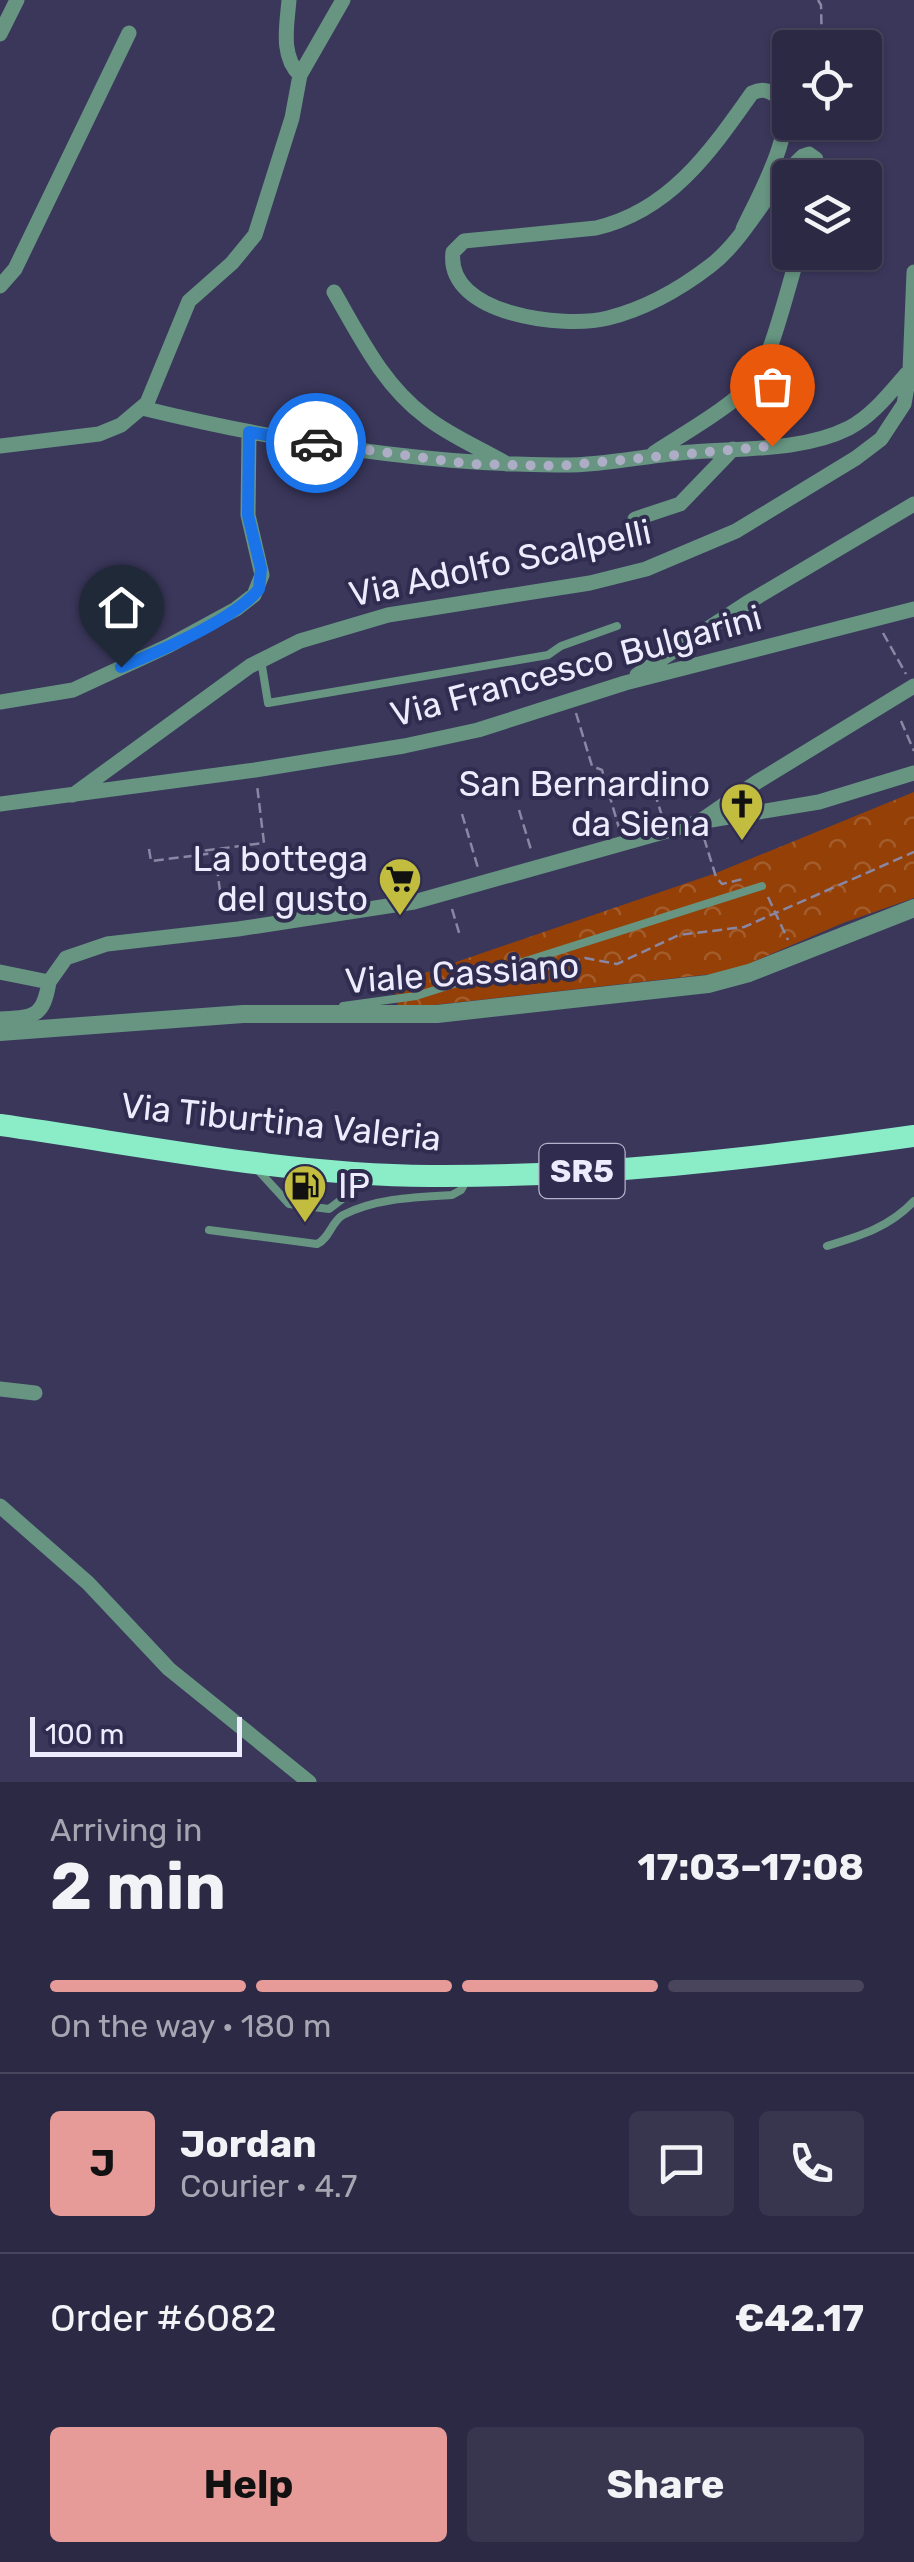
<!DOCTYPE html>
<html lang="en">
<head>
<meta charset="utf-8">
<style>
	body { margin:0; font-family:Rubik,sans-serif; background:#38354f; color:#f1f3f6; height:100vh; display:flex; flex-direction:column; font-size:38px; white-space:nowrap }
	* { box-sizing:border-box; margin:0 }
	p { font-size:32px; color:#a6a6b2 }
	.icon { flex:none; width:55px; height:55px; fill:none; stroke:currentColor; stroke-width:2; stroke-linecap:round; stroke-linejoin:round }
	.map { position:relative; height:1782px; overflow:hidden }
	.panel { display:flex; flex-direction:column; background:#2c2944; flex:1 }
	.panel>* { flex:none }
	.buttons { position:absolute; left:772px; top:30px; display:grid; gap:20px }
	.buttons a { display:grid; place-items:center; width:110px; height:110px; border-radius:10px; background:#2c2944; box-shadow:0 2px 8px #0004,0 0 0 2px #48455d; font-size:50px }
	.scale { position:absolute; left:30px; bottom:25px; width:212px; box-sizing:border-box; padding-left:10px; border:5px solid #edecff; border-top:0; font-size:28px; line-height:35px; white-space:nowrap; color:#edecff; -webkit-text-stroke:8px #302c4f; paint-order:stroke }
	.pin { position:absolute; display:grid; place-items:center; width:85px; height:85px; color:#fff; margin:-102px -42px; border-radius:50% 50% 50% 0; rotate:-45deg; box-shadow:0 0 10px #0007 }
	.pin .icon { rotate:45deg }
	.courier { position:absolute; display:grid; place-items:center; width:100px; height:100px; margin:-50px; border:8px solid #1a73e8; border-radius:50%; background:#fff; color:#222; box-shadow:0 2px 12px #0007 }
	.head em { font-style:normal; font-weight:700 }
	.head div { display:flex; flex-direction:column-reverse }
	.head { display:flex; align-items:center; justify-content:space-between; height:170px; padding:0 50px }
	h1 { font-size:65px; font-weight:700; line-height:75px }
	.bar { display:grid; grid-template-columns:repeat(4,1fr); gap:15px 10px; align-content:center; height:120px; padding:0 50px }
	.bar i { height:12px; border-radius:8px; background:#48455d }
	.bar .active { background:#e69b98 }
	.bar p { grid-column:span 4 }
	.line { display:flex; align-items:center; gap:25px; padding:0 50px; border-top:2px solid #48455d }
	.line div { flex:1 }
	.round { display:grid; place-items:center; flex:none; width:105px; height:105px; border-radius:10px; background:#38354f }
	.cta { display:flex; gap:20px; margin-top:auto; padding:20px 50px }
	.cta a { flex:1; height:115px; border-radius:10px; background:#e69b98; color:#111; font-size:40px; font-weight:700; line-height:115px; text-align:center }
	.cta a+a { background:#38354f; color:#f1f3f6 }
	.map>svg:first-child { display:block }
	.park { fill:url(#park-crowns) }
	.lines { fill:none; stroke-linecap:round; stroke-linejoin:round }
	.path { stroke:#8987a3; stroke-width:2.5; stroke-dasharray:10 5; stroke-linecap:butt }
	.service { stroke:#679582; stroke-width:8 }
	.minor { stroke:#679582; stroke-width:15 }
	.tertiary { stroke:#679582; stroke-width:18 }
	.primary { stroke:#8aedc7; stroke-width:22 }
	.done { stroke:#aeadc6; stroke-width:10; stroke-dasharray:0 18 }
	.route { stroke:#1a73e8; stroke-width:12 }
	.labels { text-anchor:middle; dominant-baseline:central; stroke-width:8; stroke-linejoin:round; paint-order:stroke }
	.shield { fill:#302c4f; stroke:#b4b2ca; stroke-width:2.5 }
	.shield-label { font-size:32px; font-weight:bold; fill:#edecff }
	.street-label { font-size:35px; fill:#edecff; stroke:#302c4f }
	.poi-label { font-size:35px; fill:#edecff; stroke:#302c4f; text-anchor:end }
</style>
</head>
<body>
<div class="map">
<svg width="914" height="1782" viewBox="0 0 914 1782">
	<defs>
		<pattern id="park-crowns" width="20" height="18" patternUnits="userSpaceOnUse" patternTransform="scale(2.5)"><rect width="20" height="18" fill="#944006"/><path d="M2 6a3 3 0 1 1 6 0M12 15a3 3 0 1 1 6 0" fill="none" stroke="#a35c2b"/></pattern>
	</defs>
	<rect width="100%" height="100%" fill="#3a375b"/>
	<!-- park -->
	<path class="park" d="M914,792V898L843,923L730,972L398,1009L395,983L716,873Z"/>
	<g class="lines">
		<!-- path -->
		<path class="path" d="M818,0L821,5L822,48
			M814,131L816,122
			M883,633L906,674
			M576,713L592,766L602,770L619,828
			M901,721L914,751
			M650,778L662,816
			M519,810L532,853
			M462,814L478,868
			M704,838L716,877L722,884L743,879
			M149,849L151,861L215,853L223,914
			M194,855L193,852L264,843L257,785
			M768,897L788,940
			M452,909L460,936
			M498,983L585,958L617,964L679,935L744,927L914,852"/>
		<!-- service -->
		<path class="service" d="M261,660L268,703L548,655L561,646L617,626
			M343,1006L416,996L762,886
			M256,1168L289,1204L329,1209L366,1181
			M209,1230L317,1244C330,1238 331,1222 343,1215C376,1198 417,1197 452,1195L461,1190L467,1179
			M827,1246C860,1236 890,1227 914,1201"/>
		<!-- minor -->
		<path class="minor" d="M289,0C287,25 280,56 300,75
			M0,34L17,0
			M743,229C754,204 806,116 775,95C767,89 760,89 752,93C711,151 670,211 596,228L464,241L453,252C445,315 564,329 608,318C644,309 680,289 710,266C746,239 767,188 803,156L809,154L816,159L818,178
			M0,286L15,269L129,33
			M334,292C360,337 383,385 426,417C450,436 480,448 507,464
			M142,408C277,441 417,464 556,465C602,466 647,455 692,452C743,448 803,451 849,428C874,415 892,390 910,370
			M0,446L99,434L121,425L147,403L189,301L232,263L255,235L292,118L300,75L343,0
			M654,453C681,435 737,404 755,379C772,356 789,283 799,252
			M635,519L680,504L733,449
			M637,675L747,603L914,504
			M0,702L73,690L168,646L236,609L254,595L262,575L248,515L249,432
			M73,795L250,666L300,641L388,615L590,583L646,569L736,531L856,458L881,439L904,404L910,370L914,272
			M0,804L255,770L404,746L478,730L625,683L914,609
			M702,820L757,782L914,686
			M0,972L49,982C43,1018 34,1017 0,1019
			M49,982L66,958L107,944L238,929L414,902L699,822L819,802L914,773
			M0,1389L35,1393
			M0,1506L88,1583L169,1669L309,1782"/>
		<!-- tertiary -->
		<path class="tertiary" d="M0,1032L243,1014H437L708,984L749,973L914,908"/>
		<!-- primary -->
		<path class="primary" d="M0,1125C142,1145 286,1175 430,1176C593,1177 753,1159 914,1136"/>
	</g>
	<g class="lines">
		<!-- done -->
		<path class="done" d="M316,443L469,464L558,466L772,446"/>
		<!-- route -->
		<path class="route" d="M121,667C158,652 235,619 259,589L261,569L248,515L249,432L316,443"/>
	</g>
	<!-- icons -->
	<defs>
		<g id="church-pin" transform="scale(2.25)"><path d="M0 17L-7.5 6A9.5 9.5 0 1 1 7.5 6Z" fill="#c2bd3f" stroke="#302c4f"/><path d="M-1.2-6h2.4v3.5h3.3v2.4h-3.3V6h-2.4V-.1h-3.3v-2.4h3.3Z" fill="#111"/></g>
		<g id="supermarket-pin" transform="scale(2.25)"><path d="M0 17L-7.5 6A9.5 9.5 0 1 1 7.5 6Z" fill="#c2bd3f" stroke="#302c4f"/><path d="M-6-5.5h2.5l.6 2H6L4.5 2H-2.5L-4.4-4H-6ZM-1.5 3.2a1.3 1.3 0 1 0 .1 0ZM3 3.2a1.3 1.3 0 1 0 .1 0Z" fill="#111"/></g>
		<g id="fuel-pin" transform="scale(2.25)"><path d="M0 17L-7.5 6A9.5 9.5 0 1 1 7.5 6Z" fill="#c2bd3f" stroke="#302c4f"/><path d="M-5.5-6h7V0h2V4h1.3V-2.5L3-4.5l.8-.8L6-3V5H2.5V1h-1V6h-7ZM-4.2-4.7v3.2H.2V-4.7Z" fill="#111"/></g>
	</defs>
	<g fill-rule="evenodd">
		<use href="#church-pin" x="742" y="804"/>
		<use href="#supermarket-pin" x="400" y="879"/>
		<use href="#fuel-pin" x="305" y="1186"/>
	</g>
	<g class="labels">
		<!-- shield labels -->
		<rect class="shield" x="539.5" y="1144" width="85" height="54" rx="8"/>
		<g class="shield-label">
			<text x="582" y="1171">SR5</text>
		</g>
		<!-- street labels -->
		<g class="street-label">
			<text transform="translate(500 563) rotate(-12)">Via Adolfo Scalpelli</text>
			<text transform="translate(576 666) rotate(-15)">Via Francesco Bulgarini</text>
			<text transform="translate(462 973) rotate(-4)">Viale Cassiano</text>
			<text transform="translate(281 1122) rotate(6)">Via Tiburtina Valeria</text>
		</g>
		<!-- poi labels -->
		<g class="poi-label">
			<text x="710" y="784">San Bernardino<tspan x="710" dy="40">da Siena</tspan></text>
			<text x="368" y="859">La bottega<tspan x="368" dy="40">del gusto</tspan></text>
			<text x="338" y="1186" text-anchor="start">IP</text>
		</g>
	</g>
</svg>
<div class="buttons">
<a><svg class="icon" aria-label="locate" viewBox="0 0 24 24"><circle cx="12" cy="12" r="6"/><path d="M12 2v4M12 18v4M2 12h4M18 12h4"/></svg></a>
<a><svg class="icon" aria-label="layers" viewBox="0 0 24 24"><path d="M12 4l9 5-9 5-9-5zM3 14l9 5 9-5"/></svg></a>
</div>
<div class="scale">100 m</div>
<div class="pin" style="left:772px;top:446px;background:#ea580c"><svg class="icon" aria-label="bag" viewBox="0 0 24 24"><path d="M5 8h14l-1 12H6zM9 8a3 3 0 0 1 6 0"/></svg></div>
<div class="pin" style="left:121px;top:667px;background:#1f2937"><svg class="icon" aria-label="home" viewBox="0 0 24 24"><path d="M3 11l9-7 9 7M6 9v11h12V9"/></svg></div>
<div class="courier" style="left:316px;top:443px"><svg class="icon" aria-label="car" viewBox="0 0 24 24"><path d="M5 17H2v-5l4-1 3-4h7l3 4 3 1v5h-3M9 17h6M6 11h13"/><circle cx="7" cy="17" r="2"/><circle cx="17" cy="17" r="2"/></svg></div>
</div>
<section class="panel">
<div class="head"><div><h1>2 min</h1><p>Arriving in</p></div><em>17:03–17:08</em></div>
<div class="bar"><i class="active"></i><i class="active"></i><i class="active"></i><i></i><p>On the way · 180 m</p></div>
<div class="line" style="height:180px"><b class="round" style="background:#e69b98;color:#111">J</b><div><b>Jordan</b><p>Courier · 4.7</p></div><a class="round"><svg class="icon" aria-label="chat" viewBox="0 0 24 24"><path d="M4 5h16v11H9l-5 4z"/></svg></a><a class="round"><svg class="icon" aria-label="phone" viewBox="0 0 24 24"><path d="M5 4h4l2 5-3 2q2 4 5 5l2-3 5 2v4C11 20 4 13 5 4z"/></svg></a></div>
<div class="line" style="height:130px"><div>Order #6082</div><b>€42.17</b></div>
<div class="cta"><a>Help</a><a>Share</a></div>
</section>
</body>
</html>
